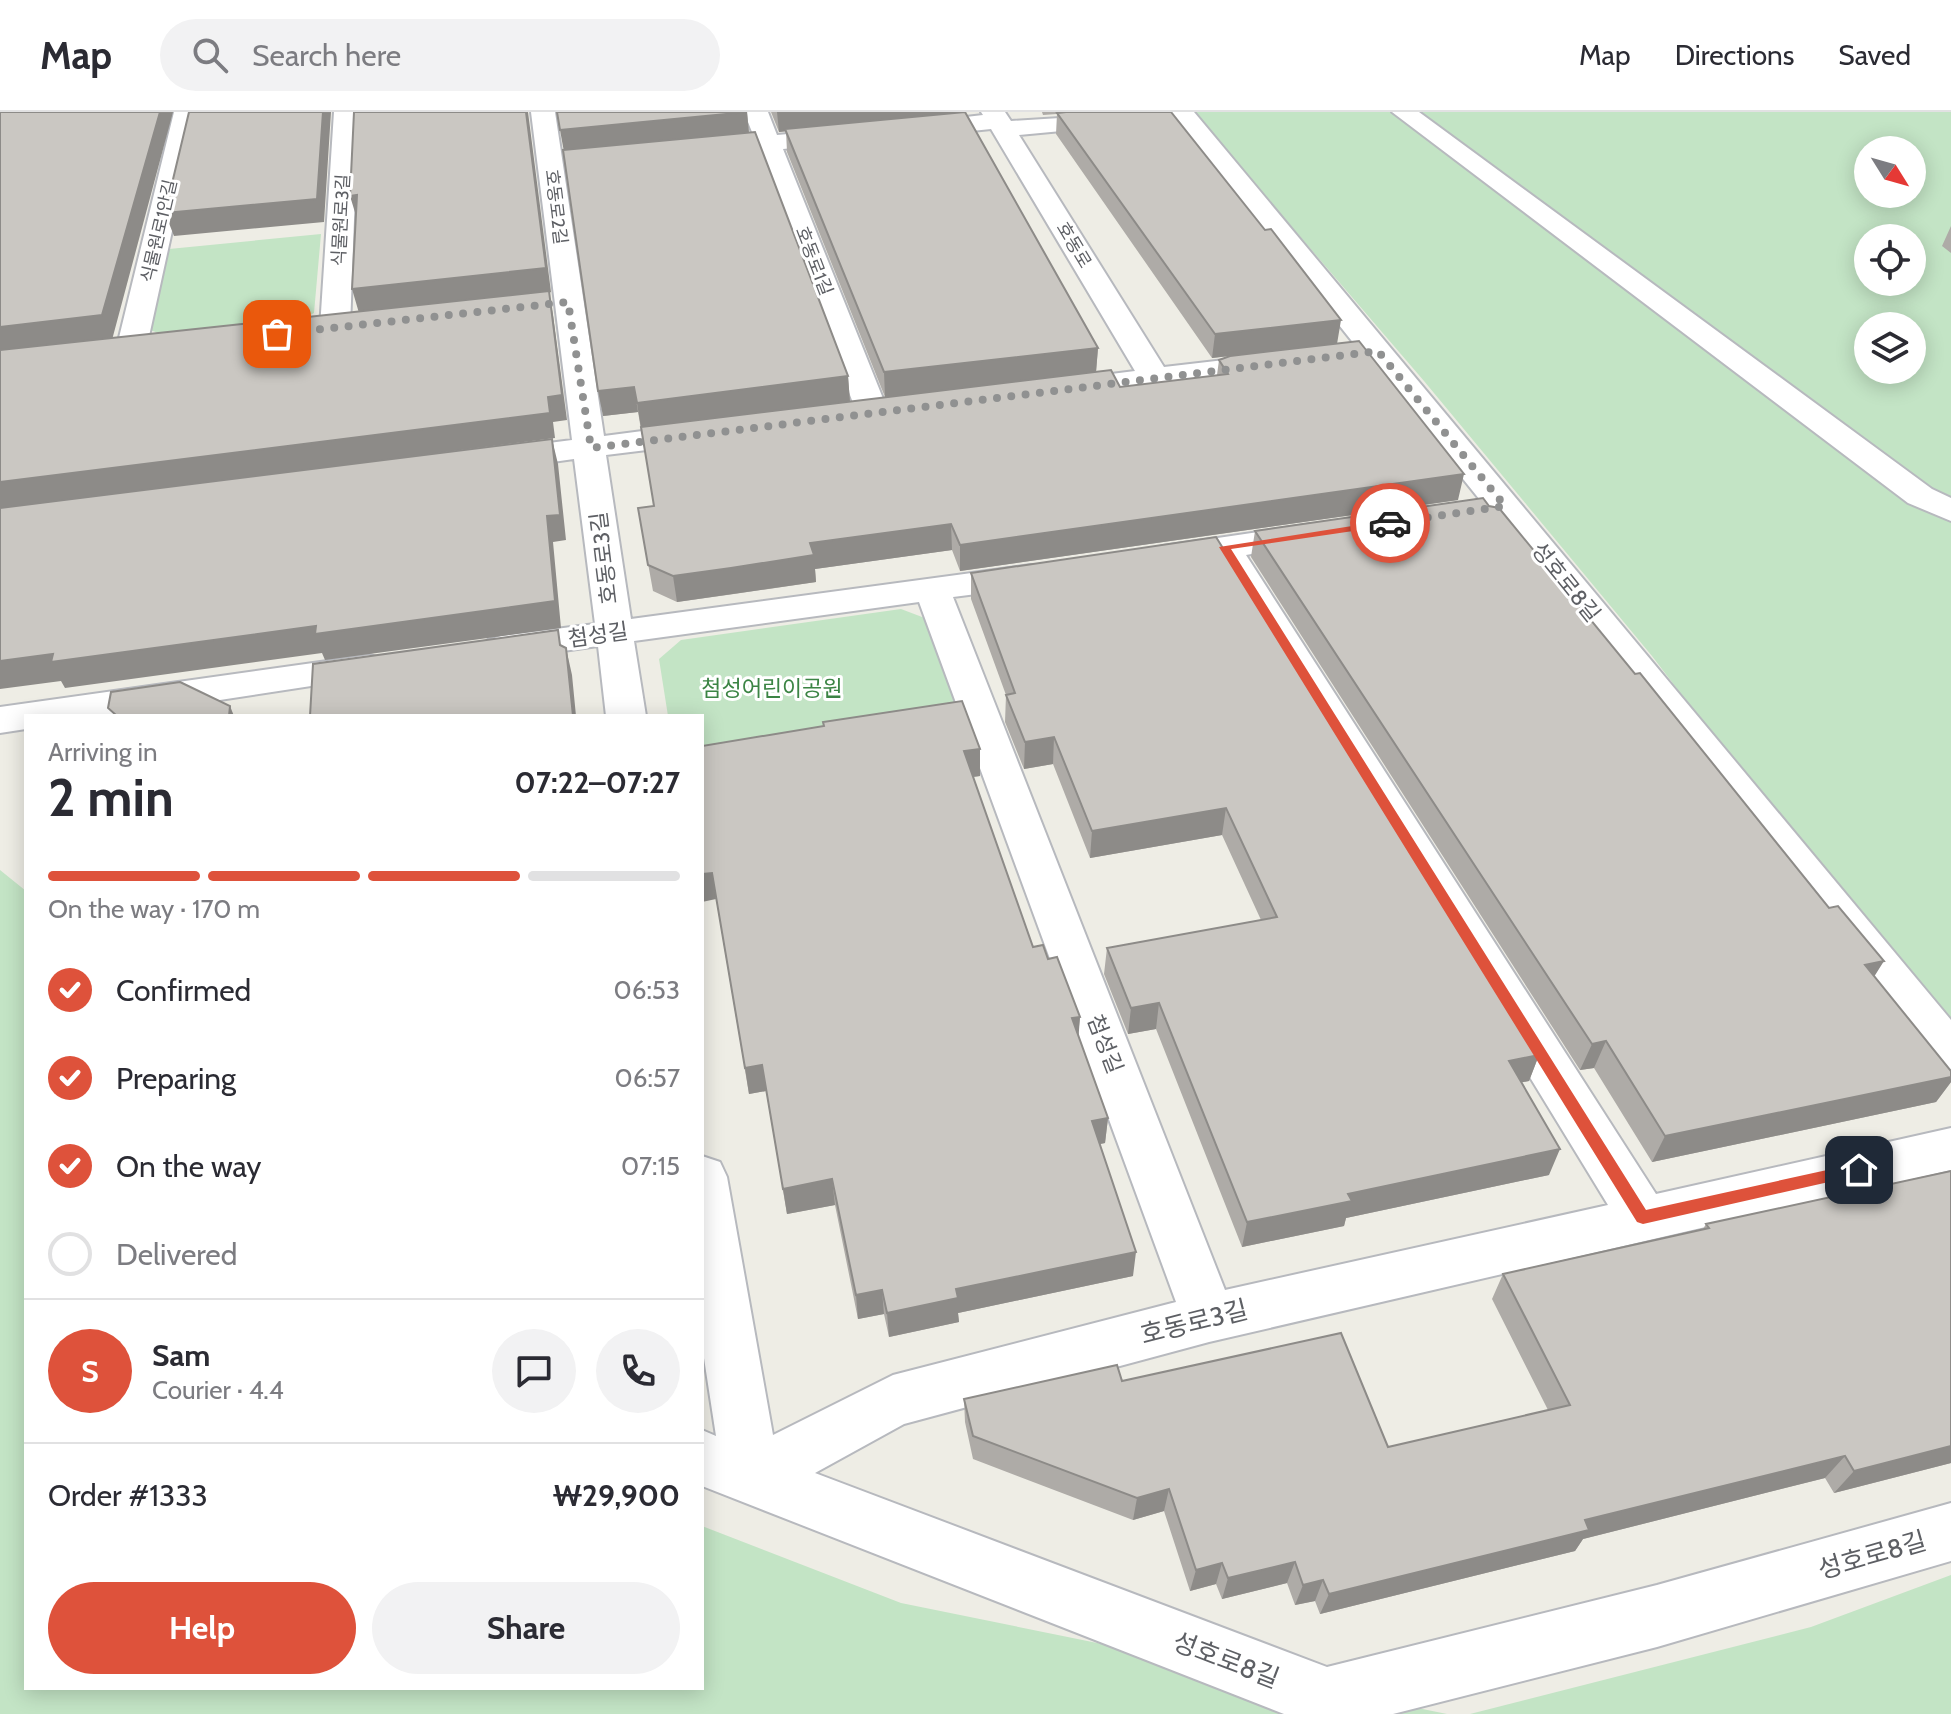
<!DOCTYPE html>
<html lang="en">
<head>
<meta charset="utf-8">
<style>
	body { margin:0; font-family:Cabin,"Noto Sans KR",sans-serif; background:#f2f2f3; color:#2b2b33; height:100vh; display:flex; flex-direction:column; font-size:30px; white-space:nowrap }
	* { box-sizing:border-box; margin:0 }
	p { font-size:26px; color:#7c7c81 }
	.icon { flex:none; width:44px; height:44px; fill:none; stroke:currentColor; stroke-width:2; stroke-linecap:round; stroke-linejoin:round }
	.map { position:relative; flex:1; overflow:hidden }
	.details { position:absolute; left:24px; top:602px; width:680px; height:976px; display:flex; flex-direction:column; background:#fff; border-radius:0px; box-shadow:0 4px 20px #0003 }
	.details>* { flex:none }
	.needle { width:52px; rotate:127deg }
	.fabs { position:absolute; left:1854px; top:24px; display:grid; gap:16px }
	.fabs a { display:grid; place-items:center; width:72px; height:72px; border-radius:50%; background:#fff; box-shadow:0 4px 20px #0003; font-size:40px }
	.pin { position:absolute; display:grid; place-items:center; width:68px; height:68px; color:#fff; margin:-34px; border-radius:16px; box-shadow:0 4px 12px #0006 }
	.courier { position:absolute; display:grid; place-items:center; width:80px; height:80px; margin:-40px; border:6px solid #de523b; border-radius:50%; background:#fff; color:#222; box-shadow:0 2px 10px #0007 }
	.headline em { font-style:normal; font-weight:700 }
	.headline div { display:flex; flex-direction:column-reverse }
	.headline { display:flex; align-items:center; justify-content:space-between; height:136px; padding:0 24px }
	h1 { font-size:52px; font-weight:700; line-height:60px }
	.bar { display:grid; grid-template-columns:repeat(4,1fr); gap:12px 8px; align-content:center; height:96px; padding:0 24px }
	.bar i { height:10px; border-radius:6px; background:#e1e1e2 }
	.bar .current { background:#de523b }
	.bar p { grid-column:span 4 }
	.line { display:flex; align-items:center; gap:20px; padding:0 24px; border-top:2px solid #e1e1e2 }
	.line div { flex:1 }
	.round { display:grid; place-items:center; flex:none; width:84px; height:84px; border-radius:42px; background:#f2f2f3 }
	ol { padding:0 24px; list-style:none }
	li { display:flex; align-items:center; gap:24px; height:88px }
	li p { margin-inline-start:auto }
	li .icon { padding:8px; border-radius:50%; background:#de523b; color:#fff; stroke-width:4 }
	li:last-child { color:#7c7c81 }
	li i { width:44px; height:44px; border:4px solid #e1e1e2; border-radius:50% }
	.button { display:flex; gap:16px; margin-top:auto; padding:16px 24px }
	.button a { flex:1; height:92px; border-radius:48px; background:#de523b; color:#fff; font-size:32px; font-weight:700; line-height:92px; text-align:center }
	.button a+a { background:#f2f2f3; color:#2b2b33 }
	header { display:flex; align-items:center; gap:48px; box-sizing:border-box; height:112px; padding:0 40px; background:#fff; border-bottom:2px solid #e1e1e2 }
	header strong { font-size:38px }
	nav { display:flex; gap:44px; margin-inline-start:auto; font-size:28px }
	.search { width:560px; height:72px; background:#f2f2f3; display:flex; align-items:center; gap:20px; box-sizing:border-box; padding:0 28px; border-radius:44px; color:#7c7c81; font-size:30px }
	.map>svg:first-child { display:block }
	.green { fill:#c3e4c5; fill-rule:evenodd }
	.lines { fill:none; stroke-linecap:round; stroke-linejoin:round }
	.minor-casing { stroke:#b7b9be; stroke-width:4 }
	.minor { fill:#fff; fill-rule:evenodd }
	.wall { fill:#aeaba7 }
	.shaded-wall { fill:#8d8b88 }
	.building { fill:#cac7c2; stroke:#8d8b88; stroke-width:2 }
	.route { fill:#de523b }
	.done { stroke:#909191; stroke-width:8; stroke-dasharray:0 14.4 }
	.labels { text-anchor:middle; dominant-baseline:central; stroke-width:6; stroke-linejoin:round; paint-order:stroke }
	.far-street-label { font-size:18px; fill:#5d5f64; stroke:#fff }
	.street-label { font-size:22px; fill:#5d5f64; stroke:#fff }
	.park-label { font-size:22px; fill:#3b8444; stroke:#fff }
	.near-street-label { font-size:26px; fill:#5d5f64; stroke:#fff }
</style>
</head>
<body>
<header>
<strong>Map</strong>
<div class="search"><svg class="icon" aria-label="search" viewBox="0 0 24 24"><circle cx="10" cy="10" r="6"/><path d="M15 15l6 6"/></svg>Search here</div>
<nav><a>Map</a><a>Directions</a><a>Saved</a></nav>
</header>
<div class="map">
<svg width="1951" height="1602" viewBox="0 0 1951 1602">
	<rect width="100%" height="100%" fill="#eeede5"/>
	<!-- green -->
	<path class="green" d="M1193,0H1951V936L1652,544L1424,269ZM1868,38H1912V82H1868ZM1868,126H1912V170H1868ZM1868,214H1912V258H1868Z
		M321,122L314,201L299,209L164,223L150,218L169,137Z
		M901,497L930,508L964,607L702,647V604H668L659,547L681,528Z
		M0,758L26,779V1576H702V1414L901,1491L1447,1602H0Z
		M1951,1463V1602H1470L1811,1515Z"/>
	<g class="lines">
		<!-- minor casing -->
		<g class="minor-casing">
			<path id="minor" d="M174,0H198L146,238L142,244H120L116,238Z
				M334,0H358L350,216L345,222H325L320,216Z
				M531,0H555L604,324L704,311L715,314L720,321L715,328L704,331L606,343L631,507L1031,453L1044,456L1049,464L1044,472L1031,475L953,485L1225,1178L1608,1093L1214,448L1163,456L1151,452L1145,445L1151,438L1163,434L1312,412L1324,415L1329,422L1324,429L1246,443L1656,1082L1951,1016V1058L1209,1230L904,1312L815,1361L1327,1555L1657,1473L1951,1391V1449L1657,1535L1393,1602H1284L702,1374V1318L716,1324L702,1233V1044L720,1050L727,1065L773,1323L893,1263L1176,1190L919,490L634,529L646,604H606L598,534L501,548L488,544L482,536L488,528L501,524L595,512L574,347L495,358L483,355L479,348L483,341L495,338L572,328Z
				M744,0H768L777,23L845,17L857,24L845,31L783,37L888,299L883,306H861L856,299L759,40L699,45L687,38L699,31L754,25Z
				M981,0H1005L1011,9L1124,2L1127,7L1115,14L1019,23L1164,255L1355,233L1169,0H1194L1951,908V960L1934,954L1494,406L1436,415L1424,412L1419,405L1424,398L1480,388L1368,249L1058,286L1047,284L1043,277L1047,270L1135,259L991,17L914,25L902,18L914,11L983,3Z
				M1392,0H1419L1932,377L1951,386V409L1908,391Z
				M370,543L383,547L389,555L383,563L115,604H26V617L0,621V595Z"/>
		</g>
		<!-- minor -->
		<use href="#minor" class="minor"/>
	</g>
	<!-- wall -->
	<path class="wall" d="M747,0L749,20L848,264L850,290L1054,265L885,285L787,40L786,19L779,20L771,0H955L1098,236L1096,260L1120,275L1217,263L1219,248L1229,244L1212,246L1056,22L1057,2L1043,3L1042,0H1171L1337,231L1458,388L960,459L952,438L815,457L816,470L734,482L677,490L653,479L638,396L654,394L638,300L603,304Z
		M1951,114V141L1942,134Z
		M1255,419L1951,959V970L1936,990L1652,1050L1594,956L1580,958L1251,445Z
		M971,461L1539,943L1529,969L1521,970L1549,1063L1346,1106L1344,1114L1242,1135L1156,917L1128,922L1104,862L1107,836L1261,808L1222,723L1090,746L1053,652L1024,657L1005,610L1006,583L971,487Z
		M980,637V664L973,665L1033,835L1048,847L1080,905L1078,924L1108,1006L1105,1031L1100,1032L1133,1164L958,1201L959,1210L889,1225L884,1202L858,1207L835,1093L787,1102L766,979L749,982L716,787Z
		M1706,1112L1951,1351L1834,1381L1825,1366L1583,1427L1575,1439L1320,1502L1315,1489L1295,1493L1287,1471L1222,1487L1216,1472L1190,1479L1164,1399L1133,1408L973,1347L965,1310L964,1287L1122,1269L1388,1335L1548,1298L1492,1187L1503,1162L1703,1117Z"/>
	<!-- shaded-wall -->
	<path class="shaded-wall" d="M160,0H173L112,228L0,241V215Z
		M323,0H331L324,110L174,124L165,101Z
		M526,0H528L551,180L549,181L553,203L567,308L553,310L555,326L0,397V370L359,201L352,177Z
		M747,0L749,22L564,40L560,18Z
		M777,0H955V3L779,20Z
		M357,83V107L350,84Z
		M1341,208L1337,232L1212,246L1215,222Z
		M1098,236L1096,260L885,285L884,260Z
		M848,264L850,290L641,316L637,291Z
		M634,275L638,300L603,304L598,279Z
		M552,327L558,352L566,428L553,430L561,516L325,548L322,541L65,576L61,569L0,577V549L53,542L547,404Z
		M1464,362L1458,388L960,459V433Z
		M951,412L952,438L815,457L816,470L677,490L673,464L810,431Z
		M566,536L572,563L576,604H573Z
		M230,594L234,604H229Z
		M1054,625L1053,652L1024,657L1025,630Z
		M980,637V664L964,666V639Z
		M1226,696L1222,723L1090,746L1092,719Z
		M712,761L716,787L702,790V762Z
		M1884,849L1867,876L1865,853Z
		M1159,891L1156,917L1128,922L1131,896Z
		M1080,905L1078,931L1072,906Z
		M1606,929L1594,956L1580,958L1592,932Z
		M1539,943L1529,969L1499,975L1509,949Z
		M762,953L766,979L749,982L745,956Z
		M1951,965V970L1936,990L1652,1050L1665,1024Z
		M1108,1006L1105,1031L1090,1034L1092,1009Z
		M1560,1037L1549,1063L1346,1106L1344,1114L1242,1135L1247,1110L1348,1082Z
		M832,1067L835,1093L787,1102L783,1077Z
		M1136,1140L1133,1164L958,1201L959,1210L889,1225L887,1201L956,1177Z
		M882,1178L884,1202L858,1207L856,1183Z
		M1951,1334V1351L1834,1381L1854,1359Z
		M1845,1344L1825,1366L1583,1427L1575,1439L1320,1502L1329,1482L1585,1408Z
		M1169,1377L1164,1399L1133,1408L1137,1386Z
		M1295,1450L1287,1471L1222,1487L1228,1466Z
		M1222,1451L1216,1472L1190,1479L1196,1458Z
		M1323,1468L1315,1489L1295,1493L1303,1473Z"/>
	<!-- building -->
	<path class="building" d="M0,0H160L102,203L0,215Z
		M189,0H323L317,87L165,101Z
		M354,0H526L546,156L352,177L357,83L350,84Z
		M557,0H747L560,18Z
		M965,0L1098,236L884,260L785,17Z
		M1066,0H1171L1265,118L1271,117L1341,208L1215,222L1057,1Z
		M755,20L848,264L637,291L634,275L598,279L563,38Z
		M549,179L562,283L548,285L550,301L0,370V238Z
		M1359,229L1464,362L960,433L951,412L810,431L814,443L731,456L673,464L648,453L638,396L654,394L641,315L1111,258L1120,275L1228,262L1219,248L1230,244Z
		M552,327L560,403L547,404L555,489L315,522L316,514L51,550L53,542L0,549V396Z
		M1483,386L1489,394L1499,396L1635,562L1640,561L1829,796L1838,794L1884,849L1865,853L1951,959V965L1665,1024L1606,929L1592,932L1255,419Z
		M1216,425L1539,943L1509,949L1560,1037L1348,1082L1352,1089L1247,1110L1159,891L1131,896L1107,836L1277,805L1226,696L1092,719L1054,625L1025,630L1006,583L1015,581L971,461Z
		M558,518L560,533L566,536L573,604H310L313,552Z
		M180,570L230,594L229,604H117L108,596L111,580Z
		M962,589L980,637L964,639L1033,835L1043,833L1048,847L1057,845L1080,905L1072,906L1108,1006L1092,1009L1136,1140L956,1177L958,1186L887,1201L882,1178L856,1183L832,1067L783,1077L762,953L745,956L712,761L702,762V634L824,614L823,610Z
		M1951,1059V1334L1854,1359L1845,1344L1585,1408L1589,1418L1329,1482L1323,1468L1303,1473L1295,1450L1228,1466L1222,1451L1196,1458L1169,1377L1137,1386L973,1324L964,1287L1117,1253L1122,1269L1341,1221L1388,1335L1570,1293L1503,1162L1709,1116L1706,1112Z"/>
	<!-- route -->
	<path class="route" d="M1390,408L1394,413L1231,437L1646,1098L1859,1051L1864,1053V1062L1643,1112L1637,1110L1219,435Z"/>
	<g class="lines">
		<!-- done -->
		<path class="done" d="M277,222L568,190L591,336L1378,239L1505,394L1390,411"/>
	</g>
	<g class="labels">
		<!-- far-street labels -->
		<g class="far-street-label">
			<text transform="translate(556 95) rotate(83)">호동로2길</text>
			<text transform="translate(341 108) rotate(-87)">식물원로3길</text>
			<text transform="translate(159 119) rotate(-77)">식물원로1안길</text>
			<text transform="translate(1074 133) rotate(59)">호동로</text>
			<text transform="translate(814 149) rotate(69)">호동로1길</text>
		</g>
		<!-- street labels -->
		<g class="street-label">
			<text transform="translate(604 446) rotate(-97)">호동로3길</text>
			<text transform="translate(1566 470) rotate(51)">성호로8길</text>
			<text transform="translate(598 523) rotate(-8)">첨성길</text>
			<text transform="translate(1105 932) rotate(69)">첨성길</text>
		</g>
		<!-- park labels -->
		<g class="park-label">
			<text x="772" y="576">첨성어린이공원</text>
		</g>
		<!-- near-street labels -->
		<g class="near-street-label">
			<text transform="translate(1194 1210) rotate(-14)">호동로3길</text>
			<text transform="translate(1872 1443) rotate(-16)">성호로8길</text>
			<text transform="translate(1226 1548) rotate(21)">성호로8길</text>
		</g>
	</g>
</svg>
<div class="fabs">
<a><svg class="needle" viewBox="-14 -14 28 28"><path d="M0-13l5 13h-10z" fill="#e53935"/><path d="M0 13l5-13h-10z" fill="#7c7c81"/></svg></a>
<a><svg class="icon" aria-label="locate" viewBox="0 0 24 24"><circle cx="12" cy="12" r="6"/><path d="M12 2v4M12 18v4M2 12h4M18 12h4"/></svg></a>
<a><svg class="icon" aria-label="layers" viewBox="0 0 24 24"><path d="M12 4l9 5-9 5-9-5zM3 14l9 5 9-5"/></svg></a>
</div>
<div class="pin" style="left:277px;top:222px;background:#ea580c"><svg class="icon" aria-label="bag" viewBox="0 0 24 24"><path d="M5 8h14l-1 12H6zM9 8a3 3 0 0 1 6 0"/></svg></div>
<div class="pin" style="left:1859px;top:1058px;background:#1f2937"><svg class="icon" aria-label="home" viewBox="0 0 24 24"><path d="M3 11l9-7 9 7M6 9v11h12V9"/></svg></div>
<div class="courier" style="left:1390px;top:411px"><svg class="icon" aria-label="car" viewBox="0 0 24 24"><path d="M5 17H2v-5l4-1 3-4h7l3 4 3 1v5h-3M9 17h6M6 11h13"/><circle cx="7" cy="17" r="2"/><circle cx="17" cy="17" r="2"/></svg></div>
<section class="details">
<div class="headline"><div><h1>2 min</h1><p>Arriving in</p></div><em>07:22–07:27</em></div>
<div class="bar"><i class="current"></i><i class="current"></i><i class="current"></i><i></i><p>On the way · 170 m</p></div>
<ol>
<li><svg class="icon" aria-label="check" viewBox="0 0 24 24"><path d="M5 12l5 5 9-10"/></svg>Confirmed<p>06:53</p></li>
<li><svg class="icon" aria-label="check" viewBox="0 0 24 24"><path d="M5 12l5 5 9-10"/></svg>Preparing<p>06:57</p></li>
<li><svg class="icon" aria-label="check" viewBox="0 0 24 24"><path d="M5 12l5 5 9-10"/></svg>On the way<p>07:15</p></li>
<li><i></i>Delivered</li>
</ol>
<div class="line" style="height:144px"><b class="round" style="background:#de523b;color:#fff">S</b><div><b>Sam</b><p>Courier · 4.4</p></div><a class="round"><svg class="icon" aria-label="chat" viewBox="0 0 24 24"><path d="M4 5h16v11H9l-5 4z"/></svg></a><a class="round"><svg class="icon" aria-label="phone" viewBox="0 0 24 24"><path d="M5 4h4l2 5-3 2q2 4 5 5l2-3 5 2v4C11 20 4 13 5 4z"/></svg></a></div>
<div class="line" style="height:104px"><div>Order #1333</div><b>₩29,900</b></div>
<div class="button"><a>Help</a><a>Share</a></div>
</section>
</div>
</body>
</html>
